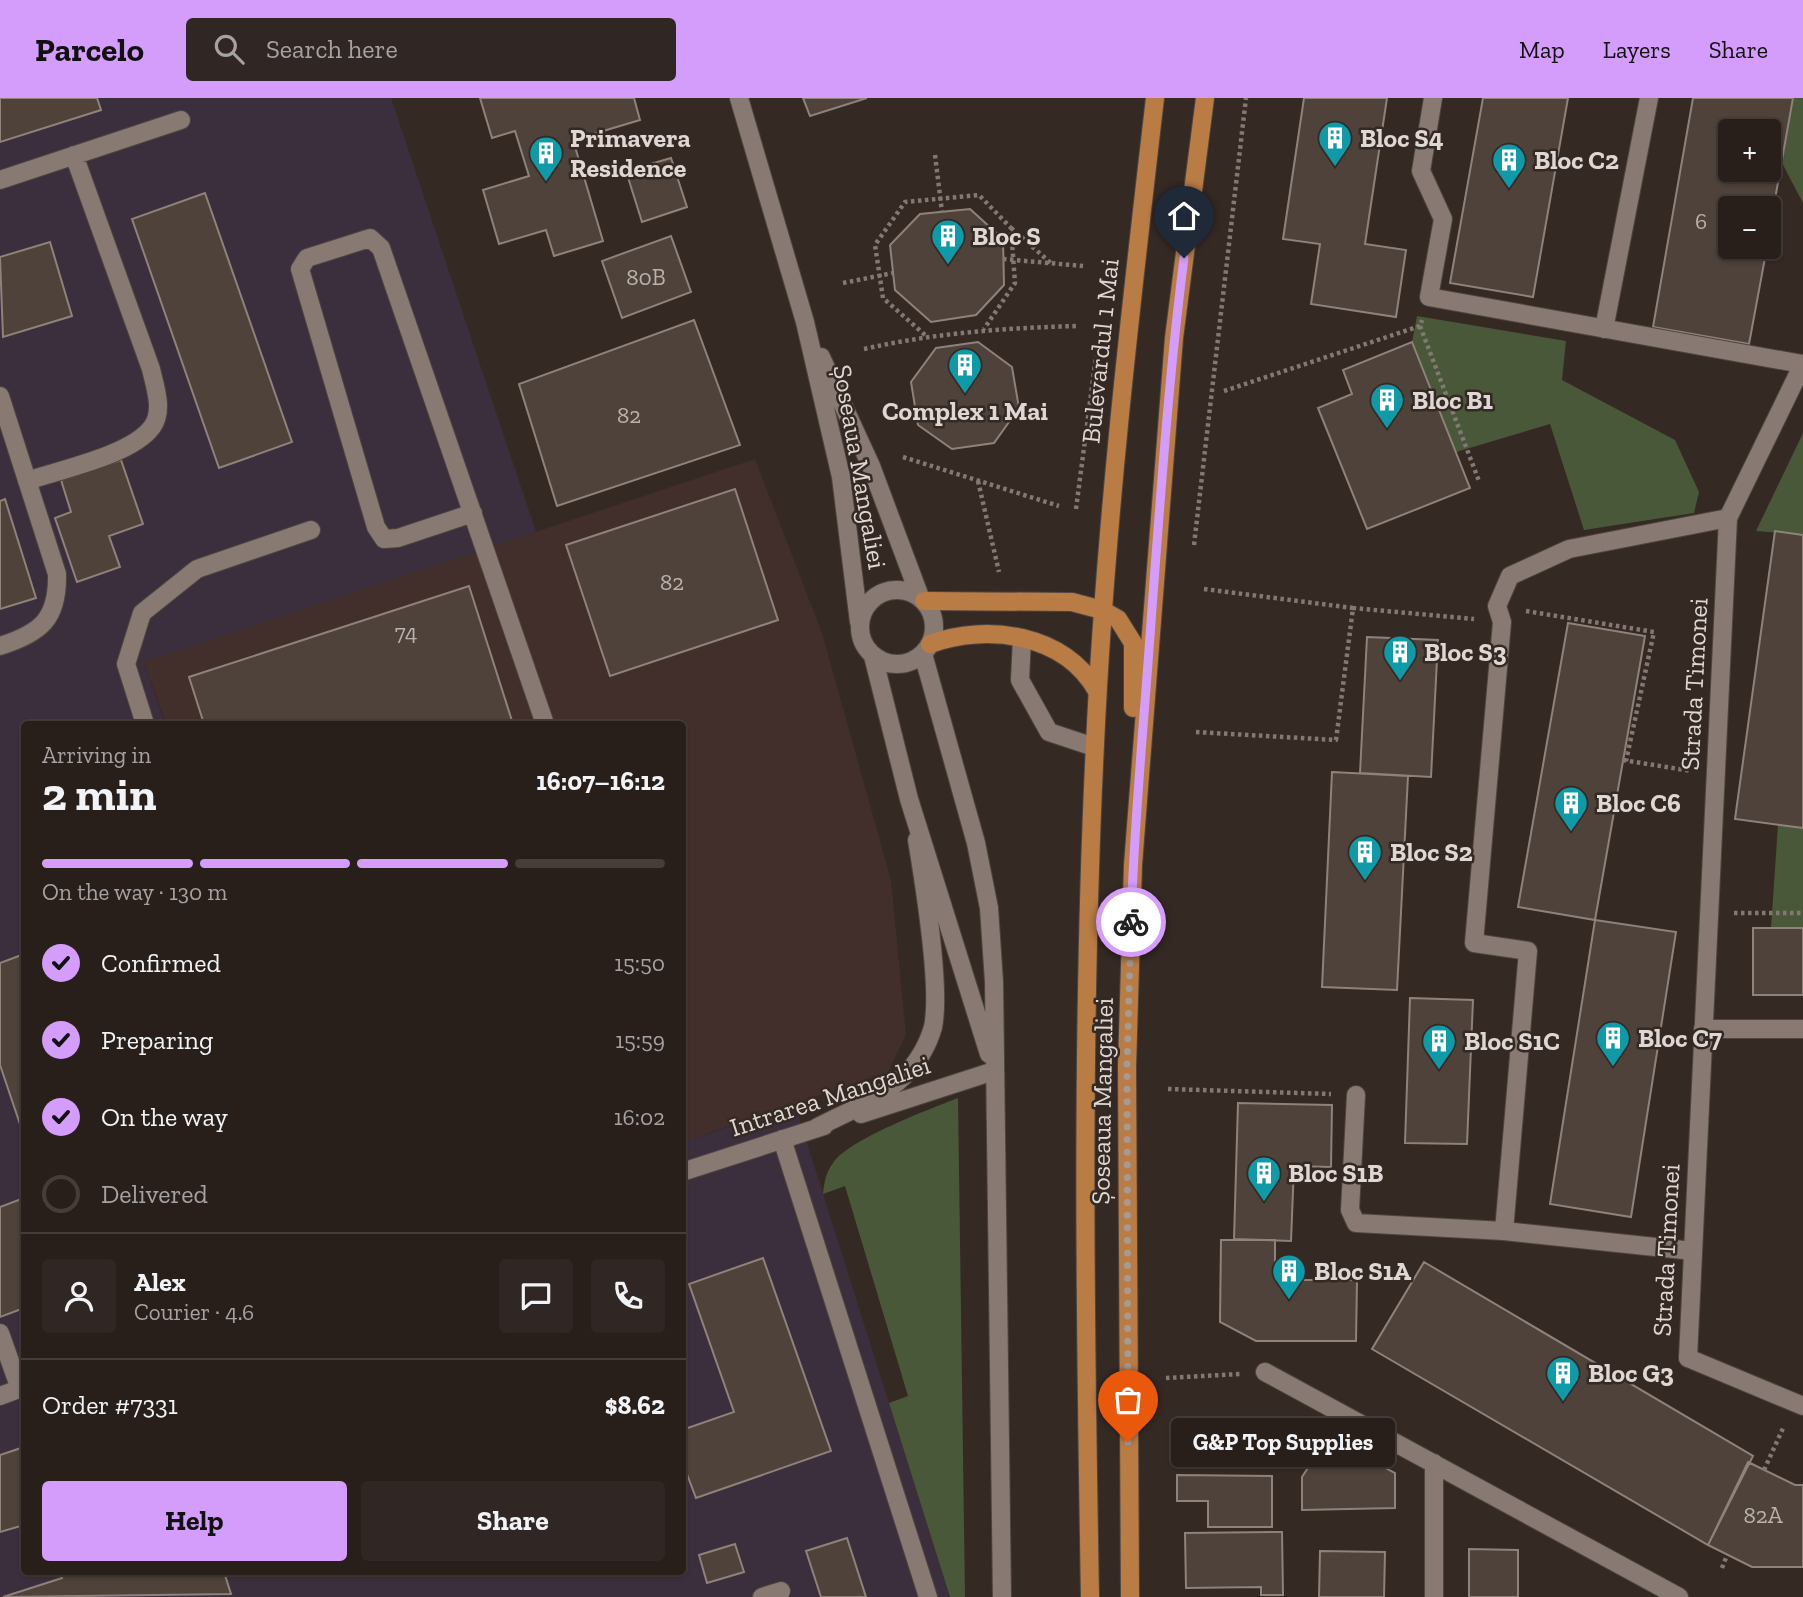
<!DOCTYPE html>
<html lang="en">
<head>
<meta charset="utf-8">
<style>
	body { margin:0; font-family:"Zilla Slab",serif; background:#302724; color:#f1f3f6; height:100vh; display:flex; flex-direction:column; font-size:26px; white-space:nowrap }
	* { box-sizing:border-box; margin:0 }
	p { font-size:23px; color:#a5a2a3 }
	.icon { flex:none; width:38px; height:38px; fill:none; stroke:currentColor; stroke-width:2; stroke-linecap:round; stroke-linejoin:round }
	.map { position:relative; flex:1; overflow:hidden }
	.panel { position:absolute; left:21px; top:623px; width:665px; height:854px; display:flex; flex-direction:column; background:#281f1b; border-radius:7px; box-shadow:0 2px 5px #0004,0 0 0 2px #443d3a }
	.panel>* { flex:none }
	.tools { position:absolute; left:1718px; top:21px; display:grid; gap:14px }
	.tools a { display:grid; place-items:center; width:63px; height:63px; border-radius:7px; background:#281f1b; box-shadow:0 2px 5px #0004,0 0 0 2px #443d3a; font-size:35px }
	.pin { position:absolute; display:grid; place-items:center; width:60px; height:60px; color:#fff; margin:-72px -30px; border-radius:50% 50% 50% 0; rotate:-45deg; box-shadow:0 0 7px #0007 }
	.pin .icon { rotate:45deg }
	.courier { position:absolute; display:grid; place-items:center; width:70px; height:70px; margin:-35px; border:5px solid #d49cfb; border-radius:50%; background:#fff; color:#222; box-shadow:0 2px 9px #0007 }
	.bubble { position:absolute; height:49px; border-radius:7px; background:#281f1b; box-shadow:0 2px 5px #0004,0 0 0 2px #443d3a; font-size:23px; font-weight:700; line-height:49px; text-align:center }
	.summary em { font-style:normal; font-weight:700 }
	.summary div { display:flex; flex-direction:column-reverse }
	.summary { display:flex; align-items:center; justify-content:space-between; height:119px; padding:0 21px }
	h1 { font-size:46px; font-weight:700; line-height:52px }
	.bar { display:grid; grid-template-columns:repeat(4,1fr); gap:10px 7px; align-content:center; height:84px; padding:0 21px }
	.bar i { height:9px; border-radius:5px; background:#443d3a }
	.bar .on { background:#d49cfb }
	.bar p { grid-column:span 4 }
	.line { display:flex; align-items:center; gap:18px; padding:0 21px; border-top:2px solid #443d3a }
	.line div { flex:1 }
	.round { display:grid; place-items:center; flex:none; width:74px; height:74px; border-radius:7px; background:#302724 }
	ol { padding:0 21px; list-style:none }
	li { display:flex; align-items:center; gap:21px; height:77px }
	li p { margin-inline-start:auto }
	li .icon { padding:7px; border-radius:50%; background:#d49cfb; color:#111; stroke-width:4 }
	li:last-child { color:#a5a2a3 }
	li i { width:38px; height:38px; border:4px solid #443d3a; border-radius:50% }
	.primary-button { display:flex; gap:14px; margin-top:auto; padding:14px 21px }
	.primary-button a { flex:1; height:80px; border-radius:7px; background:#d49cfb; color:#111; font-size:28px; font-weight:700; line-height:80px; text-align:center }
	.primary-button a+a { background:#302724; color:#f1f3f6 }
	header { display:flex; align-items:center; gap:42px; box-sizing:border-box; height:98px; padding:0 35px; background:#d49cfb; color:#111 }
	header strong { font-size:33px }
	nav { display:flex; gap:38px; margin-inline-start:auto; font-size:24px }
	.search { width:490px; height:63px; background:#302724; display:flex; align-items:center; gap:18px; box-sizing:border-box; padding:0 24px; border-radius:7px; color:#a5a2a3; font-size:26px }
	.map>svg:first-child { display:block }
	.commercial { fill:#422e2b }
	.industrial { fill:#3c2f3d }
	.green { fill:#495838 }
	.building { fill:#4e423a; stroke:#8f827a; stroke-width:2; fill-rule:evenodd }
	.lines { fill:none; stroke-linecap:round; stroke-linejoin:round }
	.lane-casing { stroke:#4f4540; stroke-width:20 }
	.street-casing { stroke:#4f4540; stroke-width:20 }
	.secondary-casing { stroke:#4f4540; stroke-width:20 }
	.primary-casing { stroke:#4f4540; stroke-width:20 }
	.path { stroke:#837874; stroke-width:4.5; stroke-dasharray:3.5 3.5; stroke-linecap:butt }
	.lane { stroke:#887973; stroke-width:18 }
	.street { stroke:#887973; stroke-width:18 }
	.secondary { stroke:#887973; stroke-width:18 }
	.primary { stroke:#b97c45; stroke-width:18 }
	.done { stroke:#a49a96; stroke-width:7; stroke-dasharray:0 12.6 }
	.route { stroke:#d49cfb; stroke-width:9 }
	.labels { text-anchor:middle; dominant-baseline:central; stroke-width:5; stroke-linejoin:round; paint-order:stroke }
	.number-label { font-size:23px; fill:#bbb2ad }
	.poi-label { font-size:26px; font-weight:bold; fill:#dfd7d3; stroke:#352924; text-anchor:start }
	.street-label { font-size:26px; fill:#dfd7d3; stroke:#352924 }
</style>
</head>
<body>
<header>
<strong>Parcelo</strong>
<div class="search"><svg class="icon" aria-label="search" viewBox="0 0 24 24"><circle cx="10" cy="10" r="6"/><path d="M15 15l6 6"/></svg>Search here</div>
<nav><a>Map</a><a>Layers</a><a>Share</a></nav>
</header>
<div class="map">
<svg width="1803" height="1499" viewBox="0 0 1803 1499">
	<rect width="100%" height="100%" fill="#352924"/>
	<!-- commercial -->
	<path class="commercial" d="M755,361L822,535L891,782L906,937L888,974L683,1044L682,626H166L144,564Z"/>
	<!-- industrial -->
	<path class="industrial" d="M0,0H391L536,434L144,564L165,626H24V1474H682L683,1044L795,1007L950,1499H0Z"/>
	<!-- green -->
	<path class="green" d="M1793,0H1803V105L1782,65Z
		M1417,218L1566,243L1562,282L1675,342L1699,394L1694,415L1584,432L1550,326L1456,354L1412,244Z
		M1803,335V437L1756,433Z
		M1778,727L1803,730V830H1771Z
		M958,1000L965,1499H950L889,1305L908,1298L845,1088L823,1096C824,1085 826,1074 833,1065C849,1041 930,1011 958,1000Z"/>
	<!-- building -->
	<path class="building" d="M0,0H97L101,12L0,44Z
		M480,0H634L640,22L573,42L603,143L554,158L546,132L499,146L483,92L529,78L515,33L492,40Z
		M803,0H867L810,18Z
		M1304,0H1387L1365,146L1406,152L1396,219L1311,206L1320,146L1283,141Z
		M1483,0H1568L1533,199L1450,185Z
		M1693,0H1793L1769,135V110H1731V149H1767L1749,246L1653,229ZM1731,33H1769V72H1731Z
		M671,60L687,109L642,124L626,73Z
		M205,95L292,344L219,370L132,121Z
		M970,111L1003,141L1004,187L976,217L931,224L895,192L890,147L920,116Z
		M671,138L691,194L622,220L602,163Z
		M50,144L72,218L3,239L0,159Z
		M694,222L740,347L557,408L519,286Z
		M978,244L1012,269L1019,310L994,345L952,351L918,327L911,284L936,250Z
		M1412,244L1470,390L1367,431L1318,310L1352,296L1343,272Z
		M121,362L143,426L109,438L120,469L77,484L55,420L71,414L61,382Z
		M735,391L778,522L610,578L566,447Z
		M5,401L36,500L0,511V403Z
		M1775,433L1803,437V730L1735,721Z
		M469,488L513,626H204L189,579Z
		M1568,525L1645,538L1595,822L1518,809Z
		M1367,539L1438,542L1431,679L1360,675Z
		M1332,674L1408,678L1397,892L1322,889Z
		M1595,822L1676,834L1631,1119L1550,1106Z
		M1753,830H1803V897H1753Z
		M24,856V1038L0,967V865Z
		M1410,900L1473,902L1467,1046L1405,1045Z
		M1238,1005L1332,1007L1331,1069L1294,1068L1291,1143L1234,1141Z
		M24,1100V1210L0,1219V1109Z
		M1221,1142H1275V1182H1357L1356,1243H1256L1220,1224Z
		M763,1160L831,1353L696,1400L682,1363V1332L734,1314L689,1186Z
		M1424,1164L1753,1358L1708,1447L1372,1251Z
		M1328,1339L1395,1375V1410L1302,1412V1379Z
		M24,1349V1427L0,1434V1357Z
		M1748,1364L1795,1387H1803V1469H1752L1708,1447Z
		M1177,1377L1272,1378V1429H1208V1403H1177Z
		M1282,1434L1283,1497H1261V1489L1186,1490L1185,1435Z
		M847,1440L866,1499H821L806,1453Z
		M735,1446L744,1474L707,1485L699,1457Z
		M1469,1451L1518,1452V1499H1469Z
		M1320,1453L1385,1454L1384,1499H1319Z
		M60,1474H224L231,1496L3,1499L62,1480Z"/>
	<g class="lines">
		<!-- lane casing -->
		<g class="lane-casing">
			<path id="lane" d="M0,82L181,22
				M1604,231L1649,0
				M0,298L57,476C58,521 41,535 0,548
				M27,383C59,372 132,357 152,329C164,313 155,289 151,271L74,57
				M473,415L398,440L384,441L376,429L300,171L307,160L370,140L381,150L545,626
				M1022,540L1020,582L1049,634L1094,649
				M145,626L126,566L142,515L197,471L311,432
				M1703,931H1803
				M1356,997L1350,1112L1356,1125L1504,1133
				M861,1016L994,973
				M816,1030C844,1015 880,1002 903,979C917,966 928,947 933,929C941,891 924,784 917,742
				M782,1041L928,1499
				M682,1074L824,1028
				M1693,1153L1504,1133L1528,853L1474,845L1502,524L1497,508L1510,478L1569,451L1728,420
				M0,1235L20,1291
				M1688,1260L1803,1308
				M0,1298L24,1289
				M762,1499L781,1493"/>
		</g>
		<!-- street casing -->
		<g class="street-casing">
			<path id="street" d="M1433,0L1421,73L1443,121L1429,199L1802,266
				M1688,1260L1728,420L1803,266
				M1265,1274L1679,1499
				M1434,1365V1499"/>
		</g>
		<!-- secondary casing -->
		<g class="secondary-casing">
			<path id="secondary" d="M739,0L805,224L841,379L859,524
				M821,259L871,368L920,499
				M860 529a37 37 0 1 1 74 0a37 37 0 1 1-74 0Z
				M923,556L976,745L989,810L994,884L1002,1499
				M873,558L909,701L989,956"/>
		</g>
		<!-- primary casing -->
		<g class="primary-casing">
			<path id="primary" d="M924,503L1072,504L1102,512L1118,521L1133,545V610
				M930,546C988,525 1065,536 1097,593
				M1090,1499C1085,1215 1081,931 1095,646C1105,430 1130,215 1155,0
				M1130,1499L1127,969L1133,767L1174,240L1205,0"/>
		</g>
		<!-- path -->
		<path class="path" d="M935,57L942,114
			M1011,130L1052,166
			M1003,161L1083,168
			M843,185L893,175
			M1420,228L1479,383
			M925,237L883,200L875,147L905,104L979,97L1011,130L1015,185L984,231
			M864,251C935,235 1004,230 1077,228
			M1224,293L1420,228L1422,222
			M903,359L1059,408
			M978,383L999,474
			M1076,411L1096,258
			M1194,447L1246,0
			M1204,491L1353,510
			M1526,513L1654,534L1626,663
			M1196,634L1336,642L1353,510L1474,521
			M1623,662L1691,673
			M1734,815H1803
			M1168,991L1331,996
			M1166,1280L1240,1276
			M1764,1372L1784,1328
			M1722,1470L1727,1457"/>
		<!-- lane -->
		<use href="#lane" class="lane"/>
		<!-- street -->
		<use href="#street" class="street"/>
		<!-- secondary -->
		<use href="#secondary" class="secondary"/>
		<!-- primary -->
		<use href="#primary" class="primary"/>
	</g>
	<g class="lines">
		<!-- done -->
		<path class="done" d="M1128,1344L1127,969L1131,824"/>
		<!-- route -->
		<path class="route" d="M1131,824C1134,719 1145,615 1152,510C1161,393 1169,276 1184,160"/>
	</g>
	<!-- icons -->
	<defs>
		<g id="building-pin" transform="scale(1.75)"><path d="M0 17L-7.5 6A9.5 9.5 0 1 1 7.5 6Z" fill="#0f9aa8" stroke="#352924"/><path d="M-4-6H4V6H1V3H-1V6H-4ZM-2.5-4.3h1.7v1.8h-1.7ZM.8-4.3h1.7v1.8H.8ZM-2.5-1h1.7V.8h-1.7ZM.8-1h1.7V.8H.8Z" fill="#fff"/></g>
	</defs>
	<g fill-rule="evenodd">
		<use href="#building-pin" x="1335" y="40"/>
		<use href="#building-pin" x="546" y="55"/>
		<use href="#building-pin" x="1509" y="62"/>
		<use href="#building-pin" x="948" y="138"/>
		<use href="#building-pin" x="965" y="267"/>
		<use href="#building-pin" x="1387" y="302"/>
		<use href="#building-pin" x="1400" y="554"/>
		<use href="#building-pin" x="1571" y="705"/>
		<use href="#building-pin" x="1365" y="754"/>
		<use href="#building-pin" x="1613" y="940"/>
		<use href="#building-pin" x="1439" y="943"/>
		<use href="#building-pin" x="1264" y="1075"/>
		<use href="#building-pin" x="1289" y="1173"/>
		<use href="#building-pin" x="1563" y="1275"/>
	</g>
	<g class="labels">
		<!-- number labels -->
		<g class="number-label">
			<text x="1701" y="123">6</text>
			<text x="646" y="179">80B</text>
			<text x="629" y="317">82</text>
			<text x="672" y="484">82</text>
			<text x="406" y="534">74</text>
			<text x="1763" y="1417">82A</text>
		</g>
		<!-- poi labels -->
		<g class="poi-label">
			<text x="570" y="40">Primavera<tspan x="570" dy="30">Residence</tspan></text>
			<text x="1360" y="40">Bloc S4</text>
			<text x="1534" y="62">Bloc C2</text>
			<text x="972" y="138">Bloc S</text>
			<text x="1412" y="302">Bloc B1</text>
			<text x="965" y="313" text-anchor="middle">Complex 1 Mai</text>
			<text x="1424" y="554">Bloc S3</text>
			<text x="1596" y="705">Bloc C6</text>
			<text x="1390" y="754">Bloc S2</text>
			<text x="1638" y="940">Bloc C7</text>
			<text x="1464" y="943">Bloc S1C</text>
			<text x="1288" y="1075">Bloc S1B</text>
			<text x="1314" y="1173">Bloc S1A</text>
			<text x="1588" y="1275">Bloc G3</text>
		</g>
		<!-- street labels -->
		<g class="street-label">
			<text transform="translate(1100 253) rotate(-84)">Bulevardul 1 Mai</text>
			<text transform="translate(860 369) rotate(80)">Șoseaua Mangaliei</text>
			<text transform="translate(1694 586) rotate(-87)">Strada Timonei</text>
			<text transform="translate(830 998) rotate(-18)">Intrarea Mangaliei</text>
			<text transform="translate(1102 1003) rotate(-89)">Șoseaua Mangaliei</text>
			<text transform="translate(1666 1152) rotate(-87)">Strada Timonei</text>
		</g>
	</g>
</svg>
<div class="tools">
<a>+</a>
<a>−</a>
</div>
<div class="pin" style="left:1128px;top:1344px;background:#ea580c"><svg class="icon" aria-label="bag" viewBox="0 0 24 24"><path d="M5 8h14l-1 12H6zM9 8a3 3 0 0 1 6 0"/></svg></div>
<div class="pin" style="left:1184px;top:160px;background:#1f2937"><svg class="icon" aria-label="home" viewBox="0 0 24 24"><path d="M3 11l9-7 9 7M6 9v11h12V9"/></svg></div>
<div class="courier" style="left:1131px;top:824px"><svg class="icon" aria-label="bike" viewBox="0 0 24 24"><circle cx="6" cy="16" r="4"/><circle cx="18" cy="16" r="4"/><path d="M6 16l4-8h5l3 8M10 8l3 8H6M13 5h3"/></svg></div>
<div class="bubble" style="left:1171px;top:1320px;width:224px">G&amp;P Top Supplies</div>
<section class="panel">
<div class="summary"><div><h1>2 min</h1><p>Arriving in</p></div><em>16:07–16:12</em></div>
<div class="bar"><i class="on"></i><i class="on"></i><i class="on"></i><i></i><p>On the way · 130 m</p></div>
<ol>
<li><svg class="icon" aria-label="check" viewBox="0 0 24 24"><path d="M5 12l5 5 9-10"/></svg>Confirmed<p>15:50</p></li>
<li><svg class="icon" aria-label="check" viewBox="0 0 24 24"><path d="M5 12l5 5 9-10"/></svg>Preparing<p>15:59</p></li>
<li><svg class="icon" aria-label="check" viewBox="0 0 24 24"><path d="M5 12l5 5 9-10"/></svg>On the way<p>16:02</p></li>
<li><i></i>Delivered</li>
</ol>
<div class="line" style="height:126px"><a class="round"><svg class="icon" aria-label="person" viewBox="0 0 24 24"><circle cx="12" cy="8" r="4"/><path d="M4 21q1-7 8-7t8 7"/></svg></a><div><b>Alex</b><p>Courier · 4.6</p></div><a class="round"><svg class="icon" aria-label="chat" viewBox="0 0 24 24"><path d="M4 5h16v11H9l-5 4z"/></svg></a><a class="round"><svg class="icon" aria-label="phone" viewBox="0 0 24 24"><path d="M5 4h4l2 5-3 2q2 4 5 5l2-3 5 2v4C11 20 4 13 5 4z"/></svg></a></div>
<div class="line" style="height:91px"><div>Order #7331</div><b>$8.62</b></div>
<div class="primary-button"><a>Help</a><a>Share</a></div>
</section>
</div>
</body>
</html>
